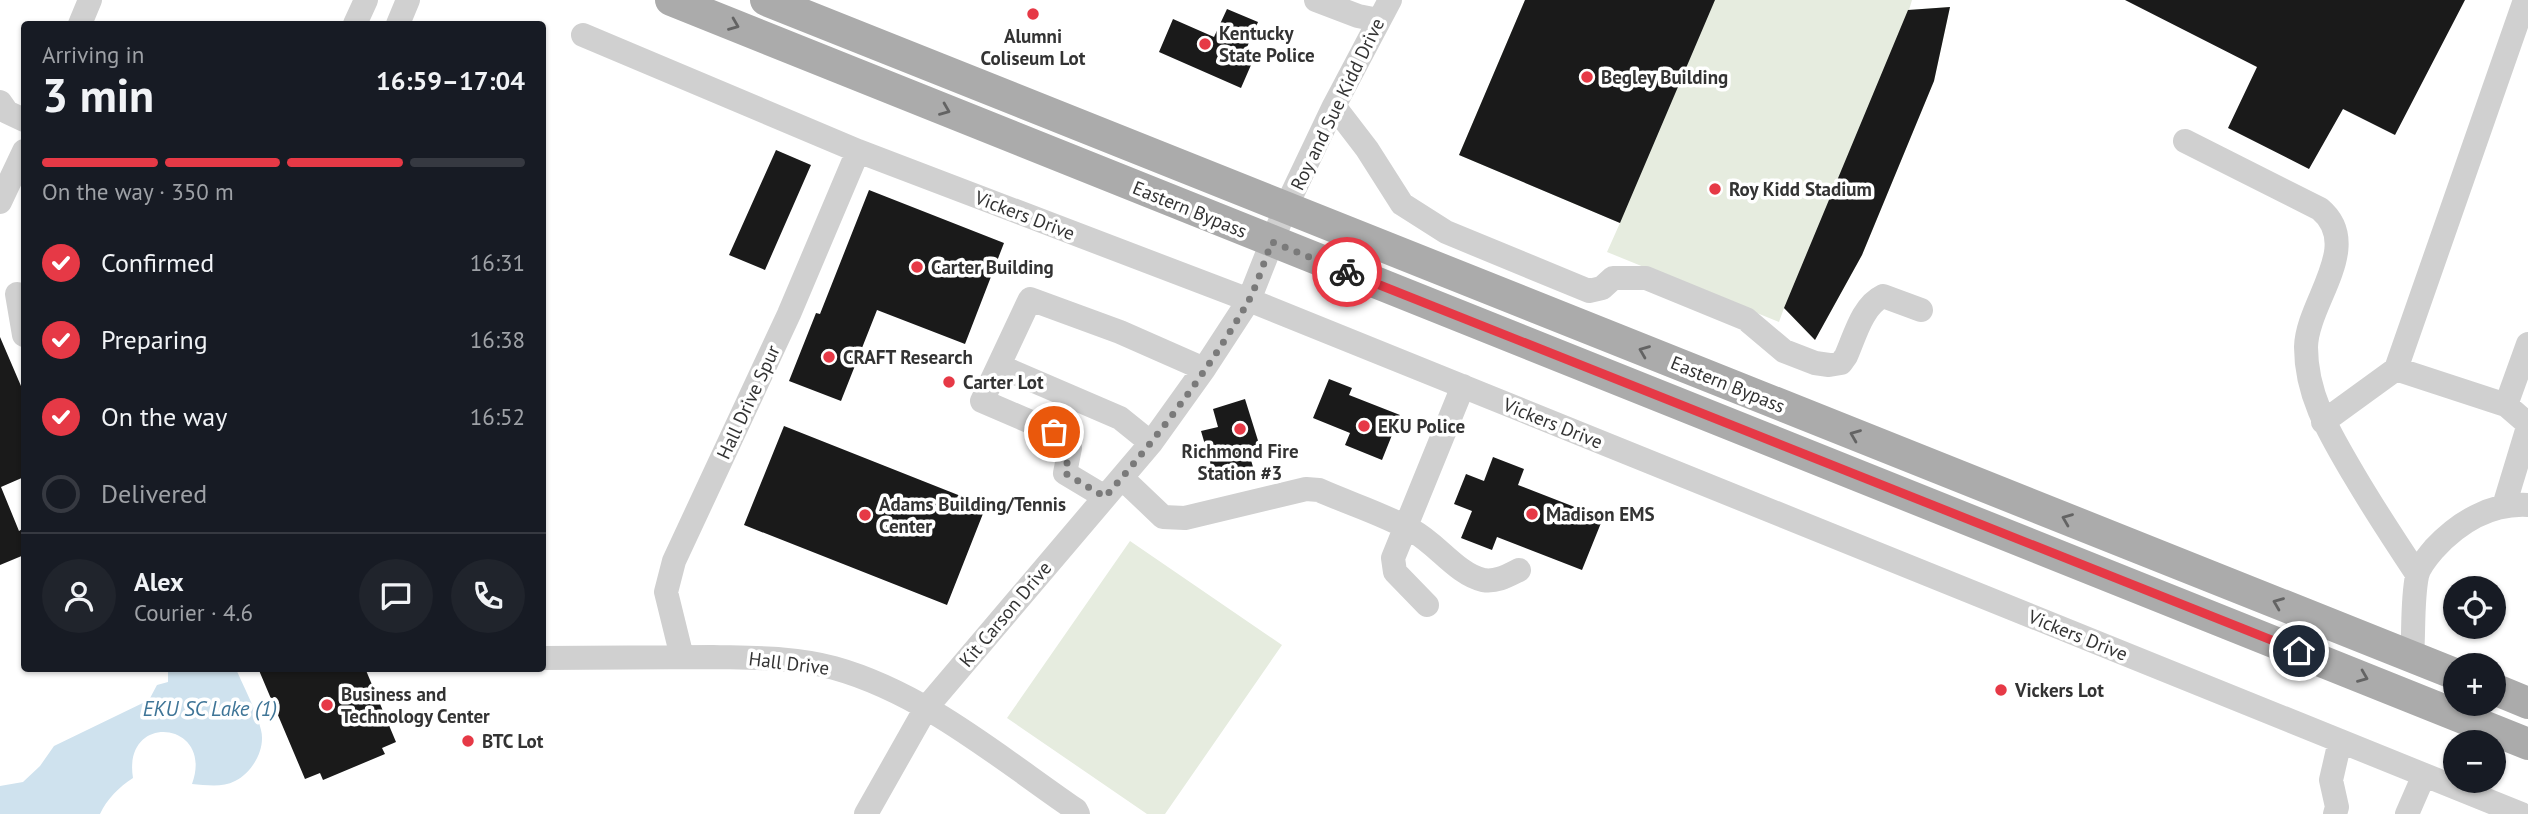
<!DOCTYPE html>
<html lang="en">
<head>
<meta charset="utf-8">
<style>
	body { margin:0; font-family:"PT Sans",sans-serif; background:#20242c; color:#f1f3f6; height:100vh; display:flex; flex-direction:column; font-size:26px; white-space:nowrap }
	* { box-sizing:border-box; margin:0 }
	p { font-size:23px; color:#9ea1a6 }
	.icon { flex:none; width:38px; height:38px; fill:none; stroke:currentColor; stroke-width:2; stroke-linecap:round; stroke-linejoin:round }
	.map { position:relative; flex:1; overflow:hidden }
	.details { position:absolute; left:21px; top:21px; width:525px; height:651px; display:flex; flex-direction:column; background:#171b24; border-radius:7px; box-shadow:0 2px 5px #0004 }
	.details>* { flex:none }
	.tools { position:absolute; left:2443px; top:576px; display:grid; gap:14px }
	.tools a { display:grid; place-items:center; width:63px; height:63px; border-radius:50%; background:#171b24; box-shadow:0 2px 5px #0004; font-size:35px }
	.pin { position:absolute; display:grid; place-items:center; width:60px; height:60px; color:#fff; margin:-30px; border:4px solid #fff; border-radius:50%; box-shadow:0 2px 7px #0007 }
	.courier { position:absolute; display:grid; place-items:center; width:70px; height:70px; margin:-35px; border:5px solid #e63946; border-radius:50%; background:#fff; color:#222; box-shadow:0 2px 9px #0007 }
	.head em { font-style:normal; font-weight:800 }
	.head div { display:flex; flex-direction:column-reverse }
	.head { display:flex; align-items:center; justify-content:space-between; height:119px; padding:0 21px }
	h1 { font-size:46px; font-weight:800; line-height:52px }
	.bar { display:grid; grid-template-columns:repeat(4,1fr); gap:10px 7px; align-content:center; height:84px; padding:0 21px }
	.bar i { height:9px; border-radius:5px; background:#363941 }
	.bar .selected { background:#e63946 }
	.bar p { grid-column:span 4 }
	.line { display:flex; align-items:center; gap:18px; padding:0 21px; border-top:2px solid #363941 }
	.line div { flex:1 }
	.round { display:grid; place-items:center; flex:none; width:74px; height:74px; border-radius:37px; background:#20242c }
	ol { padding:0 21px; list-style:none }
	li { display:flex; align-items:center; gap:21px; height:77px }
	li p { margin-inline-start:auto }
	li .icon { padding:7px; border-radius:50%; background:#e63946; color:#fff; stroke-width:4 }
	li:last-child { color:#9ea1a6 }
	li i { width:38px; height:38px; border:4px solid #363941; border-radius:50% }
	.map>svg:first-child { display:block }
	.green { fill:#e6ecdf }
	.water { fill:#cfe2ee }
	.building { fill:#1a1a1a }
	.lines { fill:none; stroke-linecap:round; stroke-linejoin:round }
	.minor { stroke:#d0d0d0; stroke-width:24 }
	.major { stroke:#ababab; stroke-width:32 }
	.oneway { stroke:#636363 }
	.done { stroke:#7a7a7a; stroke-width:7; stroke-dasharray:0 12.6 }
	.route { stroke:#e63946; stroke-width:9 }
	.poi-dot { fill:#e63946; stroke:#fff; stroke-width:2.5 }
	.labels { text-anchor:middle; dominant-baseline:central; stroke-width:7; stroke-linejoin:round; paint-order:stroke }
	.poi-label { font-size:19px; font-weight:bold; fill:#333; stroke:#fff; text-anchor:start }
	.street-label { font-size:19px; fill:#333; stroke:#fff }
	.water-label { font-size:21px; font-style:italic; fill:#3f7597; stroke:#fff }
</style>
</head>
<body>
<div class="map">
<svg width="2528" height="814" viewBox="0 0 2528 814">
	<rect width="100%" height="100%" fill="#fff"/>
	<!-- green -->
	<path class="green" d="M1525,0H1912L1909,10L1950,7L1934,81L1862,255L1815,340L1784,308L1779,322L1607,252L1620,223L1459,155Z
		M1130,541L1282,645L1165,814H1147L1007,718Z"/>
	<!-- water -->
	<path class="water" d="M168,669H236C244,688 256,709 261,730C266,749 252,773 235,781C222,788 206,785 192,784C215,721 122,711 133,778C119,787 107,799 100,814H0V786L23,782L40,766L54,746L149,700L157,685L168,682Z"/>
	<!-- building -->
	<path class="building" d="M1525,0H1715L1620,223L1459,155Z
		M2125,0H2465L2395,135L2343,109L2309,169L2228,128L2257,67Z
		M1950,7L1934,81L1862,255L1815,340L1784,308L1908,10Z
		M1227,9L1258,22L1241,61L1251,65L1241,88L1159,52L1173,19L1214,37Z
		M776,150L811,165L765,270L729,255Z
		M869,190L1004,243L965,344L877,310L841,401L789,381L816,313L820,314Z
		M0,337L21,386L24,385V477L1,487L19,531L24,528V555L0,565Z
		M1329,379L1352,388L1349,395L1400,415L1382,460L1345,445L1350,433L1313,418Z
		M1245,399L1260,447L1248,450L1253,467L1215,479L1201,431L1218,427L1213,409Z
		M784,426L986,506L947,605L744,525Z
		M1493,457L1524,469L1518,485L1603,518L1582,570L1497,537L1492,550L1461,538L1472,511L1454,504L1466,474L1484,481Z
		M258,668H365L396,742L382,748L385,754L323,780L320,773L305,779Z"/>
	<g class="lines">
		<!-- minor -->
		<path class="minor" d="M1316,0L1358,16L1378,20
			M80,24L90,0
			M355,24L366,0
			M398,24L408,0
			M583,35L858,151L1249,300L2521,814
			M0,102L7,112L24,120
			M1334,106L1367,149L1402,204L1446,232L1589,291L1602,288L1613,278H1646L1746,319L1784,351L1815,363L1829,365L1841,363L1846,356C1855,336 1862,306 1883,296L1921,310
			M2185,141L2320,209C2364,246 2307,302 2306,347C2306,396 2330,434 2354,475C2374,509 2395,541 2417,574
			M0,202L24,151
			M17,294L24,335
			M2528,344L2506,405L2528,424
			M999,366L1120,418L1151,443
			M2396,369L2506,405
			M2323,422L2396,369L2525,0
			M1122,478L1163,517L1185,518L1306,489L1319,490C1350,504 1384,514 1413,531C1437,544 1457,574 1483,580C1497,582 1507,576 1519,570
			M1105,497L1065,473L1070,448L1054,432L982,401L1030,299L1120,332L1204,369
			M2504,506L2528,427
			M1427,605L1395,572L1393,558L1463,386
			M682,657L666,592L674,561L789,314L858,151
			M2412,657C2414,631 2412,601 2417,576C2419,567 2428,556 2434,549C2459,522 2491,503 2528,505
			M542,658C599,658 656,657 713,657C753,658 794,657 834,668C924,693 1000,758 1076,810L1078,814
			M866,814L926,708L1151,443L1204,369L1249,300L1285,209L1334,106L1390,0
			M2335,814L2337,807L2331,780L2340,741
			M2407,814L2424,775"/>
		<!-- major -->
		<path class="major" d="M671,0L2528,744
			M766,0L2455,674
			M2494,689L2528,703"/>
	</g>
	<!-- one-way arrows -->
	<defs><path id="oneway-chevron" d="M-2-3.5L2.5 0L-2 3.5" fill="none" stroke-width="1.6" stroke-linecap="round" stroke-linejoin="round" transform="scale(1.75)"/></defs>
	<g class="oneway">
		<use href="#oneway-chevron" transform="translate(734 25) rotate(22)"/>
		<use href="#oneway-chevron" transform="translate(945 110) rotate(22)"/>
		<use href="#oneway-chevron" transform="translate(1644 351) rotate(-158)"/>
		<use href="#oneway-chevron" transform="translate(1855 435) rotate(-158)"/>
		<use href="#oneway-chevron" transform="translate(2067 519) rotate(-158)"/>
		<use href="#oneway-chevron" transform="translate(2278 603) rotate(-158)"/>
		<use href="#oneway-chevron" transform="translate(2363 677) rotate(22)"/>
	</g>
	<g class="lines">
		<!-- done -->
		<path class="done" d="M1054,432L1070,448L1065,473L1105,497C1158,437 1208,371 1248,302C1258,283 1264,261 1272,242L1347,272"/>
		<!-- route -->
		<path class="route" d="M1347,272L2299,651"/>
	</g>
	<!-- markers -->
	<g class="poi-dot">
		<circle cx="1033" cy="14" r="7"/>
		<circle cx="1205" cy="44" r="7"/>
		<circle cx="1587" cy="77" r="7"/>
		<circle cx="1715" cy="189" r="7"/>
		<circle cx="917" cy="267" r="7"/>
		<circle cx="829" cy="357" r="7"/>
		<circle cx="949" cy="382" r="7"/>
		<circle cx="1364" cy="426" r="7"/>
		<circle cx="1240" cy="429" r="7"/>
		<circle cx="1532" cy="514" r="7"/>
		<circle cx="865" cy="515" r="7"/>
		<circle cx="2001" cy="690" r="7"/>
		<circle cx="327" cy="705" r="7"/>
		<circle cx="468" cy="741" r="7"/>
	</g>
	<g class="labels">
		<!-- poi labels -->
		<g class="poi-label">
			<text x="1219" y="33">Kentucky<tspan x="1219" dy="22">State Police</tspan></text>
			<text x="1033" y="36" text-anchor="middle">Alumni<tspan x="1033" dy="22">Coliseum Lot</tspan></text>
			<text x="1601" y="77">Begley Building</text>
			<text x="1729" y="189">Roy Kidd Stadium</text>
			<text x="931" y="267">Carter Building</text>
			<text x="843" y="357">CRAFT Research</text>
			<text x="963" y="382">Carter Lot</text>
			<text x="1378" y="426">EKU Police</text>
			<text x="1240" y="451" text-anchor="middle">Richmond Fire<tspan x="1240" dy="22">Station #3</tspan></text>
			<text x="879" y="504">Adams Building/Tennis<tspan x="879" dy="22">Center</tspan></text>
			<text x="1546" y="514">Madison EMS</text>
			<text x="2015" y="690">Vickers Lot</text>
			<text x="341" y="694">Business and<tspan x="341" dy="22">Technology Center</tspan></text>
			<text x="482" y="741">BTC Lot</text>
		</g>
		<!-- street labels -->
		<g class="street-label">
			<text transform="translate(1337 104) rotate(-64)">Roy and Sue Kidd Drive</text>
			<text transform="translate(1190 209) rotate(22)">Eastern Bypass</text>
			<text transform="translate(1025 215) rotate(21)">Vickers Drive</text>
			<text transform="translate(1728 384) rotate(22)">Eastern Bypass</text>
			<text transform="translate(748 402) rotate(-65)">Hall Drive Spur</text>
			<text transform="translate(1553 423) rotate(22)">Vickers Drive</text>
			<text transform="translate(1005 614) rotate(-50)">Kit Carson Drive</text>
			<text transform="translate(2078 635) rotate(22)">Vickers Drive</text>
			<text transform="translate(789 663) rotate(7)">Hall Drive</text>
		</g>
		<!-- water labels -->
		<g class="water-label">
			<text x="210" y="708">EKU SC Lake (1)</text>
		</g>
	</g>
</svg>
<div class="tools">
<a><svg class="icon" aria-label="locate" viewBox="0 0 24 24"><circle cx="12" cy="12" r="6"/><path d="M12 2v4M12 18v4M2 12h4M18 12h4"/></svg></a>
<a>+</a>
<a>−</a>
</div>
<div class="pin" style="left:1054px;top:432px;background:#ea580c"><svg class="icon" aria-label="bag" viewBox="0 0 24 24"><path d="M5 8h14l-1 12H6zM9 8a3 3 0 0 1 6 0"/></svg></div>
<div class="pin" style="left:2299px;top:651px;background:#1f2937"><svg class="icon" aria-label="home" viewBox="0 0 24 24"><path d="M3 11l9-7 9 7M6 9v11h12V9"/></svg></div>
<div class="courier" style="left:1347px;top:272px"><svg class="icon" aria-label="bike" viewBox="0 0 24 24"><circle cx="6" cy="16" r="4"/><circle cx="18" cy="16" r="4"/><path d="M6 16l4-8h5l3 8M10 8l3 8H6M13 5h3"/></svg></div>
<section class="details">
<div class="head"><div><h1>3 min</h1><p>Arriving in</p></div><em>16:59–17:04</em></div>
<div class="bar"><i class="selected"></i><i class="selected"></i><i class="selected"></i><i></i><p>On the way · 350 m</p></div>
<ol>
<li><svg class="icon" aria-label="check" viewBox="0 0 24 24"><path d="M5 12l5 5 9-10"/></svg>Confirmed<p>16:31</p></li>
<li><svg class="icon" aria-label="check" viewBox="0 0 24 24"><path d="M5 12l5 5 9-10"/></svg>Preparing<p>16:38</p></li>
<li><svg class="icon" aria-label="check" viewBox="0 0 24 24"><path d="M5 12l5 5 9-10"/></svg>On the way<p>16:52</p></li>
<li><i></i>Delivered</li>
</ol>
<div class="line" style="height:126px"><a class="round"><svg class="icon" aria-label="person" viewBox="0 0 24 24"><circle cx="12" cy="8" r="4"/><path d="M4 21q1-7 8-7t8 7"/></svg></a><div><b>Alex</b><p>Courier · 4.6</p></div><a class="round"><svg class="icon" aria-label="chat" viewBox="0 0 24 24"><path d="M4 5h16v11H9l-5 4z"/></svg></a><a class="round"><svg class="icon" aria-label="phone" viewBox="0 0 24 24"><path d="M5 4h4l2 5-3 2q2 4 5 5l2-3 5 2v4C11 20 4 13 5 4z"/></svg></a></div>
</section>
</div>
</body>
</html>
